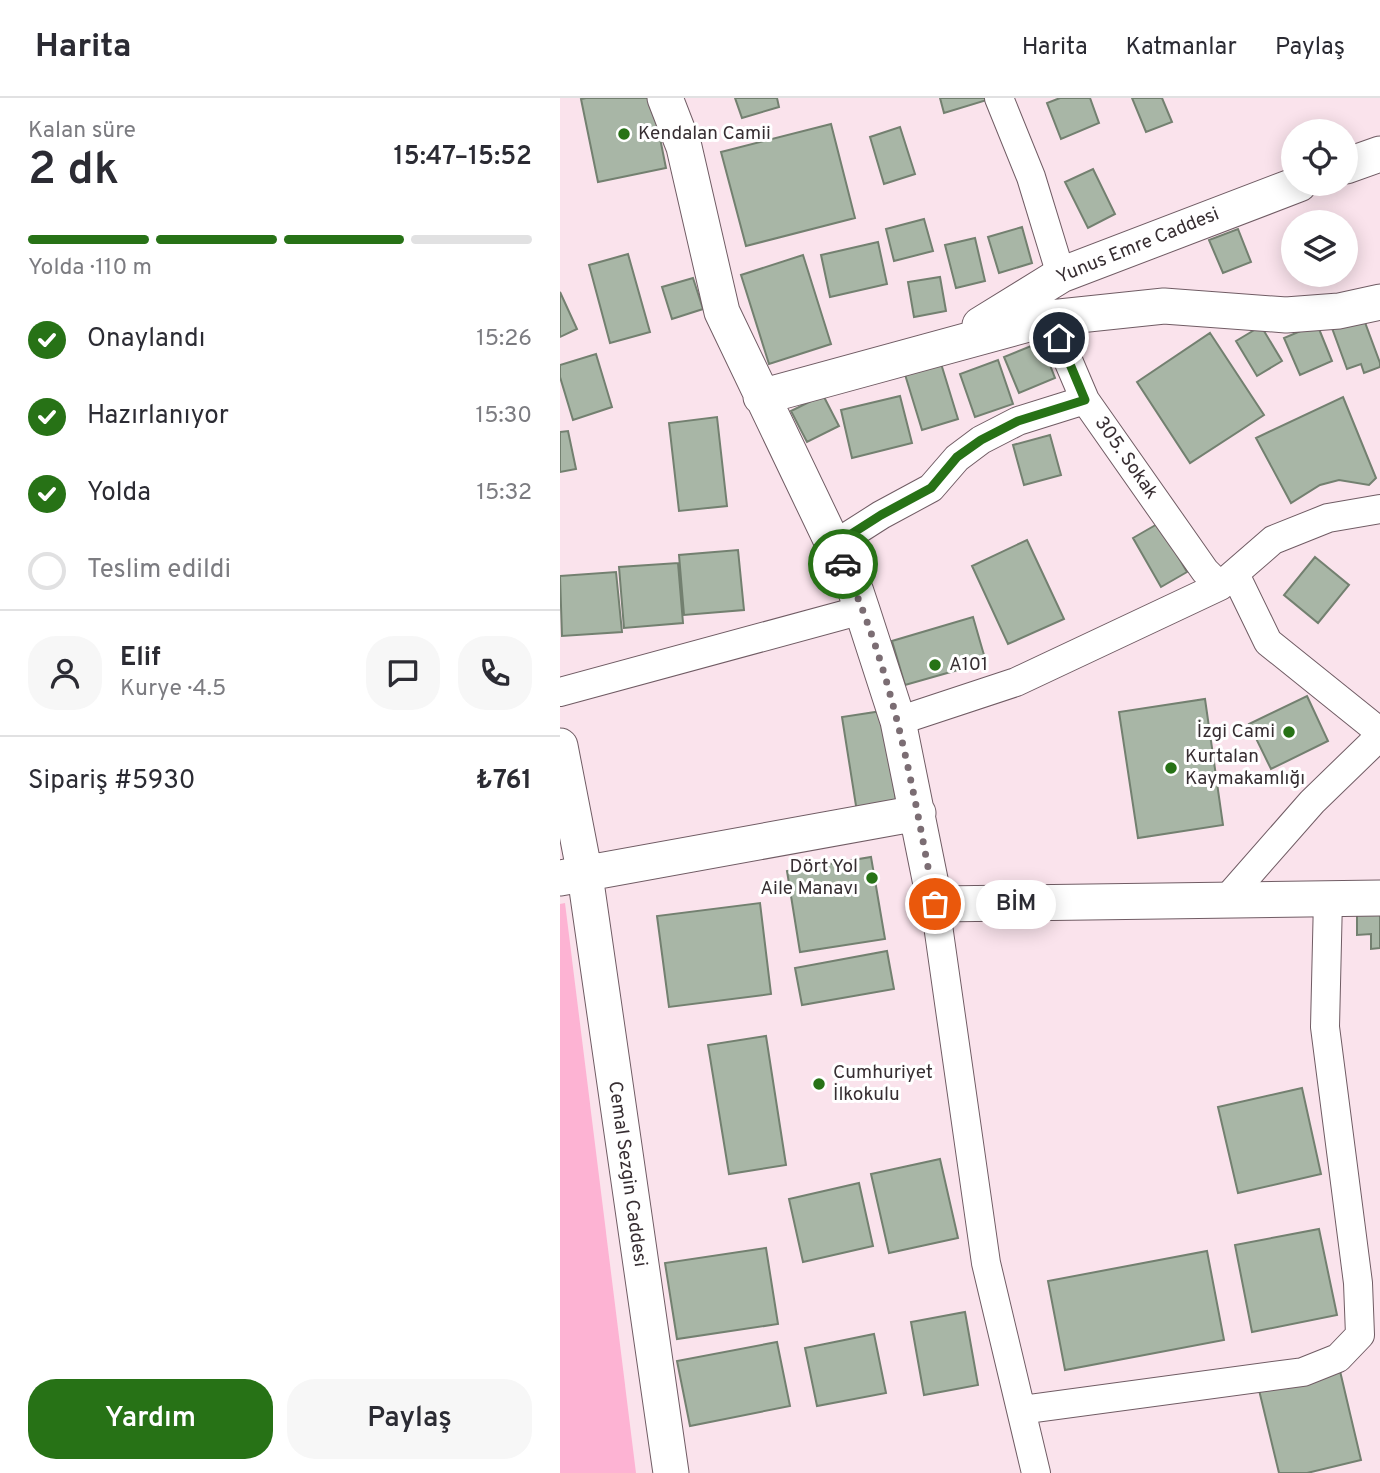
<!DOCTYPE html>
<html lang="tr">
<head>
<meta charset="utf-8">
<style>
	body { margin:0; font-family:Overpass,sans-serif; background:#f7f7f7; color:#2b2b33; height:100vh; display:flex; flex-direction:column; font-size:26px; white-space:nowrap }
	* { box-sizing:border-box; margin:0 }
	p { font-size:23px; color:#7c7c81 }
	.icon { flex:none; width:38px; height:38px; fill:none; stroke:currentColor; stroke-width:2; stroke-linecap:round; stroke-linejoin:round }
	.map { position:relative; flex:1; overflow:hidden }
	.panel { display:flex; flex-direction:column; background:#fff; width:560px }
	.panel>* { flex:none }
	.tools { position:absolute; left:721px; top:21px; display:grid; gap:14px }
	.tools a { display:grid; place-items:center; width:77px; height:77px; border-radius:50%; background:#fff; box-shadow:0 4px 18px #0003; font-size:35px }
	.pin { position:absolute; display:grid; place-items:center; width:60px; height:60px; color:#fff; margin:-30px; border:4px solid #fff; border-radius:50%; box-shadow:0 2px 7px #0007 }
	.courier { position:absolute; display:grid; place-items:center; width:70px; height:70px; margin:-35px; border:5px solid #277216; border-radius:50%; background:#fff; color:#222; box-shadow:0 2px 9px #0007 }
	.bubble { position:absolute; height:49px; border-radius:24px; background:#fff; box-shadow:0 4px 18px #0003; font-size:23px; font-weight:600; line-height:49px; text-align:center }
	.headline em { font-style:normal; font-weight:600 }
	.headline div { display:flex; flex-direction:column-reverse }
	.headline { display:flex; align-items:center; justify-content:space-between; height:119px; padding:0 28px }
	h1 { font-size:46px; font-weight:600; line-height:52px }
	.bar { display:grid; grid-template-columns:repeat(4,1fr); gap:10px 7px; align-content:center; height:84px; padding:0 28px }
	.bar i { height:9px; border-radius:5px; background:#e1e1e2 }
	.bar .selected { background:#277216 }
	.bar p { grid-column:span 4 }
	.line { display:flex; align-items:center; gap:18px; padding:0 28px; border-top:2px solid #e1e1e2 }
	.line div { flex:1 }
	.round { display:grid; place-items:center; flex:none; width:74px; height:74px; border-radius:28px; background:#f7f7f7 }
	ol { padding:0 28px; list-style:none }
	li { display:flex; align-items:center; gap:21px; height:77px }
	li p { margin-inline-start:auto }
	li .icon { padding:7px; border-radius:50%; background:#277216; color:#fff; stroke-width:4 }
	li:last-child { color:#7c7c81 }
	li i { width:38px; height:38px; border:4px solid #e1e1e2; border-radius:50% }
	.action { display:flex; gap:14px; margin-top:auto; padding:14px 28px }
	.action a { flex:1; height:80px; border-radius:28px; background:#277216; color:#fff; font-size:28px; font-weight:600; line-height:80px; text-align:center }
	.action a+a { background:#f7f7f7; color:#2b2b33 }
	header { display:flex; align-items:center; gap:42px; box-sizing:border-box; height:98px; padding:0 35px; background:#fff; border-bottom:2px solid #e1e1e2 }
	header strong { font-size:33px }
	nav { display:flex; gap:38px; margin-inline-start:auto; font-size:24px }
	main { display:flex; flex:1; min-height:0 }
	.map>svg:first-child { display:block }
	.park { fill:#fdb3d3 }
	.building { fill:#a8b6a6; stroke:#738070; stroke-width:2 }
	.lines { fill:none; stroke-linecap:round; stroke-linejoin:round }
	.minor-casing { stroke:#705c64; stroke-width:30 }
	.tertiary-casing { stroke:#705c64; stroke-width:37 }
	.minor { stroke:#fff; stroke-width:28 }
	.tertiary { stroke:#fff; stroke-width:35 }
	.done { stroke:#7b6d73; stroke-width:7; stroke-dasharray:0 12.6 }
	.route { stroke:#277216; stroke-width:9 }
	.poi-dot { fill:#277216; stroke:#fff; stroke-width:2.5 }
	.labels { text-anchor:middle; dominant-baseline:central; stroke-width:6; stroke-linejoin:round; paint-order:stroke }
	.poi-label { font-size:19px; fill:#372e32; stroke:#fff; text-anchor:start }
	.street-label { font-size:19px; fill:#372e32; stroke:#fff }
</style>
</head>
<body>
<header>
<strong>Harita</strong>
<nav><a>Harita</a><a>Katmanlar</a><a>Paylaş</a></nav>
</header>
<main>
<section class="panel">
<div class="headline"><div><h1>2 dk</h1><p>Kalan süre</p></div><em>15:47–15:52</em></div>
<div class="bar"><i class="selected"></i><i class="selected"></i><i class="selected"></i><i></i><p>Yolda · 110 m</p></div>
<ol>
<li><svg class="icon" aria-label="check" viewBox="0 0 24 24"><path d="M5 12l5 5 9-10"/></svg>Onaylandı<p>15:26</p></li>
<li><svg class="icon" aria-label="check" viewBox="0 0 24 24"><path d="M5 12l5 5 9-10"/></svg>Hazırlanıyor<p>15:30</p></li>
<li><svg class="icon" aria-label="check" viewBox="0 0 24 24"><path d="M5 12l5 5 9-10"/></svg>Yolda<p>15:32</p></li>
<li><i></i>Teslim edildi</li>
</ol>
<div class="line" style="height:126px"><a class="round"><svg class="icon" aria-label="person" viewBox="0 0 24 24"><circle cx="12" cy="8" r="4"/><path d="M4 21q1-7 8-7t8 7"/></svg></a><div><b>Elif</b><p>Kurye · 4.5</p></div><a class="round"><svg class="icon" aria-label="chat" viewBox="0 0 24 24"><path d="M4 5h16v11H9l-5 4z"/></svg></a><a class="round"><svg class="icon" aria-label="phone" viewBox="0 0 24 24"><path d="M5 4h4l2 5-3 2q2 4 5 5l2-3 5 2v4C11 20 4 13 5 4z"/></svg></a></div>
<div class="line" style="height:91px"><div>Sipariş #5930</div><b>₺761</b></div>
<div class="action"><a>Yardım</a><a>Paylaş</a></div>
</section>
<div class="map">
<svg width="820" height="1375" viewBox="0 0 820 1375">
	<rect width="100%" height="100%" fill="#fae3ec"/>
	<!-- park -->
	<path class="park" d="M5,805L76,1375H0V806Z"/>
	<!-- building -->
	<path class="building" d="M26,0H92L106,70L38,84L21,1Z
		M175,0H217L219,9L182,20Z
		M380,0H426L427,2L384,15Z
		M500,0H530L539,25L501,41L487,5Z
		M572,0H602L612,24L586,34Z
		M271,26L295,120L186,148L161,54Z
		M340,29L355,76L324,86L310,39Z
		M533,71L555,116L528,130L505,84Z
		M364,121L373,153L334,163L326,131Z
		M462,129L472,165L439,175L428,139Z
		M678,131L691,164L663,175L649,142Z
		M415,140L425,183L396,190L385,147Z
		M318,144L327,186L270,199L261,157Z
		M68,156L90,234L50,245L29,167Z
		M243,157L271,246L209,266L181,177Z
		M380,179L386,213L354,219L348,184Z
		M133,180L143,211L112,221L102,189Z
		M0,194L17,231L0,239Z
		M803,219L820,265V269L804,275L801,266L787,271L772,230Z
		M757,226L772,263L740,277L724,240Z
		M701,228L722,263L697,278L676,243Z
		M650,235L704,317L630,365L577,284Z
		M481,244L495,280L459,295L444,259Z
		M36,256L52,309L13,322L0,279V267Z
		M379,259L398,321L362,332L343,270Z
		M438,262L453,306L415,319L400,276Z
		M263,297L279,328L247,344L231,313Z
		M340,298L352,345L292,360L281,312Z
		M783,299L816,380L809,387L779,382L760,387L731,405L696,340Z
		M157,319L167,408L119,413L109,325Z
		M8,333L16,371L0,374V334Z
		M490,337L501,377L464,387L453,347Z
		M599,425L627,474L601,489L573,440Z
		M467,442L504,521L448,546L412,468Z
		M178,452L184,512L124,517L119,457Z
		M755,459L789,487L758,525L724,497Z
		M118,465L123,525L64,530L59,469Z
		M56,474L62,534L2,538L0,478Z
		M413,519L426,564L345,587L332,543Z
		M747,598L768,643L711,671L689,626Z
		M645,601L663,727L578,740L559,614Z
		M322,613L337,708L297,714L282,619Z
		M311,759L325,841L240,854L227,773Z
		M200,805L211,896L109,909L97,818Z
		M820,813V850L811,851V836L797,837V814Z
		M327,853L334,891L242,907L235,870Z
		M206,938L226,1067L169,1076L148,947Z
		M742,990L761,1076L678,1095L658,1009Z
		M380,1061L398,1140L329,1155L311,1076Z
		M299,1085L313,1148L243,1164L229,1101Z
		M759,1131L777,1217L692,1234L675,1147Z
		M206,1150L218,1226L117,1241L105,1165Z
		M647,1153L664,1242L505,1272L488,1183Z
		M405,1214L418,1287L364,1297L351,1224Z
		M314,1236L326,1295L257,1308L245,1250Z
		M217,1244L230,1308L130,1328L117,1263Z
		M780,1273L801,1362L747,1375H719L699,1292Z"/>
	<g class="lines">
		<!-- minor casing -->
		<g class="minor-casing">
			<path id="minor" d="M439,0L471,79L501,177
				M490,220L525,302L645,473L660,488
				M274,447L321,417L371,390L397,360L421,342L458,323L525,302
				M675,476L708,544L820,634
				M0,594L302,512
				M338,623L456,584L660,488L713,442L768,420L820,411
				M666,802L752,704L820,638
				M375,806L426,1165L476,1375
				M461,1312L743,1274L778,1260L800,1237L798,1185L765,929L768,801"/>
		</g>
		<!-- tertiary casing -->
		<g class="tertiary-casing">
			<path id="tertiary" d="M105,0L124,49L162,214L296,494L302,512L338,623L375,806L820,800
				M786,68L820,56
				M420,227L501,177L739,86
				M201,299L490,220L604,208L726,217L779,213L820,204
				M0,648L25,777L111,1375
				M0,780L358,715"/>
		</g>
		<!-- minor -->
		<use href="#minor" class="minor"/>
		<!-- tertiary -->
		<use href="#tertiary" class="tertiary"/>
	</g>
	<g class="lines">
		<!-- done -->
		<path class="done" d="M283,466C333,572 353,691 375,806"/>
		<!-- route -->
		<path class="route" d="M283,466L274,447L321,417L371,390L397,359L421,342L458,323L525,302L499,240"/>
	</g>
	<!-- markers -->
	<g class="poi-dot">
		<circle cx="64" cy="36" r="7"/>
		<circle cx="375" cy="567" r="7"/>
		<circle cx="729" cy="634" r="7"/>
		<circle cx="611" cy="670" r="7"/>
		<circle cx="312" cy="780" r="7"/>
		<circle cx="259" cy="986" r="7"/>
	</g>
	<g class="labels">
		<!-- poi labels -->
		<g class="poi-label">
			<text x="78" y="36">Kendalan Camii</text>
			<text x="389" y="567">A101</text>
			<text x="715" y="634" text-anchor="end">İzgi Cami</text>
			<text x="625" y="659">Kurtalan<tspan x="625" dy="22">Kaymakamlığı</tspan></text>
			<text x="298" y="769" text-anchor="end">Dört Yol<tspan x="298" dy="22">Aile Manavı</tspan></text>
			<text x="273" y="975">Cumhuriyet<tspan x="273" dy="22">İlkokulu</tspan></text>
		</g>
		<!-- street labels -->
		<g class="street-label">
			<text transform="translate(578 148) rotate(-22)">Yunus Emre Caddesi</text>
			<text transform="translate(566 360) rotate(55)">305. Sokak</text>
			<text transform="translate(67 1076) rotate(82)">Cemal Sezgin Caddesi</text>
		</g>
	</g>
</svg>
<div class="tools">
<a><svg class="icon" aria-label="locate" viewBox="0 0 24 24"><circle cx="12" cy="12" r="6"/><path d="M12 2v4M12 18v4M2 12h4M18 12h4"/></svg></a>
<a><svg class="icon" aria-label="layers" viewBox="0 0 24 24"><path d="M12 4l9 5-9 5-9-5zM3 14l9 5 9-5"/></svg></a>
</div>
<div class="pin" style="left:375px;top:806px;background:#ea580c"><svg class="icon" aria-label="bag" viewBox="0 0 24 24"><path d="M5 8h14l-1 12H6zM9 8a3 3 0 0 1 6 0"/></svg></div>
<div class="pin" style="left:499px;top:240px;background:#1f2937"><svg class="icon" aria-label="home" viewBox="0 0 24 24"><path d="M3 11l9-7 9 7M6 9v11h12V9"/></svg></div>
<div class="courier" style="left:283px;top:466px"><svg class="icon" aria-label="car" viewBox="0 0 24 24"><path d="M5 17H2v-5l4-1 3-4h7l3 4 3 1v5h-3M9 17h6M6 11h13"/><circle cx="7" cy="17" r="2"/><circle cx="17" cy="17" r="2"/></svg></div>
<div class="bubble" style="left:416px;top:782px;width:80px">BİM</div>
</div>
</main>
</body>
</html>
